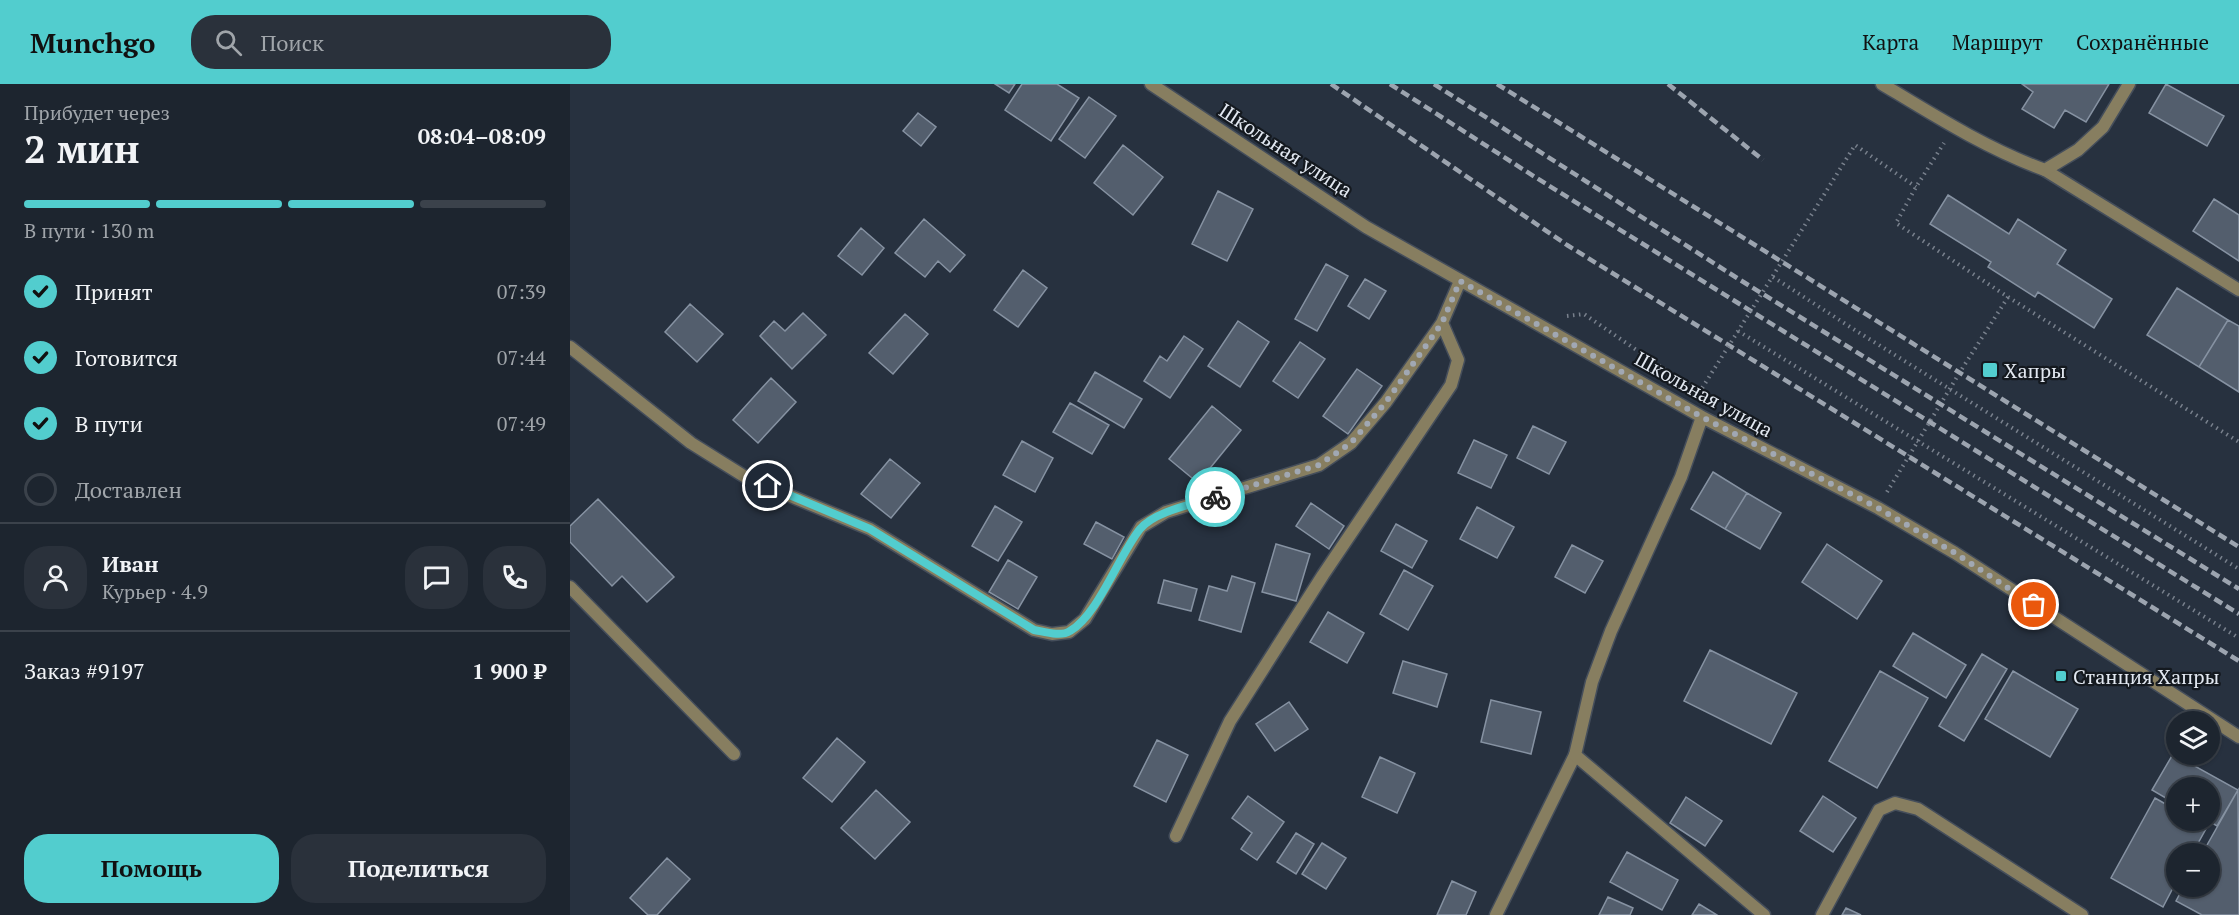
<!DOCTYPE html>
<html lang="ru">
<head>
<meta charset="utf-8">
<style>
	body { margin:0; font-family:"PT Serif",serif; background:#2a313b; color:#f1f3f6; height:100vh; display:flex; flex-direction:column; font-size:22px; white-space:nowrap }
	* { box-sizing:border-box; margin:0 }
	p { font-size:20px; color:#a0a5aa }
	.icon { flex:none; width:33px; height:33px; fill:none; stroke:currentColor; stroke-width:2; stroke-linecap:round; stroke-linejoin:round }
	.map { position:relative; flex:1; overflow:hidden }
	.panel { display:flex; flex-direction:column; background:#1d252f; width:570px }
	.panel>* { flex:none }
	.tools { position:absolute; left:1596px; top:627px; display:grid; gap:12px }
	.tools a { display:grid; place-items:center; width:54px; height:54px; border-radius:50%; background:#1d252f; box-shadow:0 2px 4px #0004,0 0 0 2px #3b424b; font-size:30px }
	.pin { position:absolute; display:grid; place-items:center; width:51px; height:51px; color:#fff; margin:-26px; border:3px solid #fff; border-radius:50%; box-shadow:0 2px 6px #0007 }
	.courier { position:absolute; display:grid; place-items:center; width:60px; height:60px; margin:-30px; border:4px solid #52cdce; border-radius:50%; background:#fff; color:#222; box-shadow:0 2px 8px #0007 }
	.overview em { font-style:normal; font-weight:800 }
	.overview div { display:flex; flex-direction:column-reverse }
	.overview { display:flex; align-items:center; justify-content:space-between; height:102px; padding:0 24px }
	h1 { font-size:39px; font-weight:800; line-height:45px }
	.bar { display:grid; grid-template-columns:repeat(4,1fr); gap:9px 6px; align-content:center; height:72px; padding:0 24px }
	.bar i { height:8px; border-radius:4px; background:#3b424b }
	.bar .active { background:#52cdce }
	.bar p { grid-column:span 4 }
	.line { display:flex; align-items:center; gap:15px; padding:0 24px; border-top:2px solid #3b424b }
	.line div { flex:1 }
	.round { display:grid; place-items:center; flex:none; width:63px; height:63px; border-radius:24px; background:#2a313b }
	ol { padding:0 24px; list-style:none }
	li { display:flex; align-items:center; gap:18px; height:66px }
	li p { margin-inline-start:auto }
	li .icon { padding:6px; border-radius:50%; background:#52cdce; color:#111; stroke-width:4 }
	li:last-child { color:#a0a5aa }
	li i { width:33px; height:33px; border:3px solid #3b424b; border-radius:50% }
	.primary-button { display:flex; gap:12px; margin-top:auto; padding:12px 24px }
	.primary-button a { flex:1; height:69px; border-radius:24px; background:#52cdce; color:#111; font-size:24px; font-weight:800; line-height:69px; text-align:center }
	.primary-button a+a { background:#2a313b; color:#f1f3f6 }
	header { display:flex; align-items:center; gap:36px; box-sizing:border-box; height:84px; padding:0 30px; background:#52cdce; color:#111 }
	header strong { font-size:28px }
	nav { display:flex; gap:33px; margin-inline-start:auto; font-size:21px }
	.search { width:420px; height:54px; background:#2a313b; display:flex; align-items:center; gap:15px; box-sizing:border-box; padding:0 21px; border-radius:24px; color:#a0a5aa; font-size:22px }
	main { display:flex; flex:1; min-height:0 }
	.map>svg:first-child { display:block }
	.building { fill:#535e6d; stroke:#8692a2; stroke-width:1.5 }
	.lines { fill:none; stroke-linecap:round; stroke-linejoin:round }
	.service-casing { stroke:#454e5b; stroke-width:15 }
	.minor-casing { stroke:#454e5b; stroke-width:15 }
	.path { stroke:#79818d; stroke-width:4; stroke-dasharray:1.5 4.5; stroke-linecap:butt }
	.service { stroke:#877e60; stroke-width:12 }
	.minor { stroke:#877e60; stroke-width:12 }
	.rail { stroke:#9ca4af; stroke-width:4.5; stroke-dasharray:9 4.5; stroke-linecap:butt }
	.path-bridge { stroke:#79818d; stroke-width:4; stroke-dasharray:1.5 4.5; stroke-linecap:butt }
	.done { stroke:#a1a8b3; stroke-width:6; stroke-dasharray:0 10.8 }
	.route { stroke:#52cdce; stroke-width:8 }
	.poi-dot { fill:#52cdce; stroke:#14191f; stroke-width:2 }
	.labels { text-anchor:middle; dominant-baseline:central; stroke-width:4.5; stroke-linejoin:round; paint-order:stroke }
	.street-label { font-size:20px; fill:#e2e8f1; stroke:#14191f }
	.poi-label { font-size:20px; fill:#e2e8f1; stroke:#14191f; text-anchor:start }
</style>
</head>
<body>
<header>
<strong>Munchgo</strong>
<div class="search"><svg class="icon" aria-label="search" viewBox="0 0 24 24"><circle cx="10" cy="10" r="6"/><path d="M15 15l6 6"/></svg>Поиск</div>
<nav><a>Карта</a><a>Маршрут</a><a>Сохранённые</a></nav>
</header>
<main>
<section class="panel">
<div class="overview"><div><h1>2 мин</h1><p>Прибудет через</p></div><em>08:04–08:09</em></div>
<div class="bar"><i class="active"></i><i class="active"></i><i class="active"></i><i></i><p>В пути · 130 m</p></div>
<ol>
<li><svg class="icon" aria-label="check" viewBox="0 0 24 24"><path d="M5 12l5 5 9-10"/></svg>Принят<p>07:39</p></li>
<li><svg class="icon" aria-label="check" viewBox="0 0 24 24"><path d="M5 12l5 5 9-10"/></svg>Готовится<p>07:44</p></li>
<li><svg class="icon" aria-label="check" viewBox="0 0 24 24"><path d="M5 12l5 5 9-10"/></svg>В пути<p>07:49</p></li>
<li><i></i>Доставлен</li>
</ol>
<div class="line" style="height:108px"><a class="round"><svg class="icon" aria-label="person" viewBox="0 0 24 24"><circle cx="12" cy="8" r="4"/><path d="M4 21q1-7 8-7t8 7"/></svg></a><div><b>Иван</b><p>Курьер · 4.9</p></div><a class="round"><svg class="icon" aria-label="chat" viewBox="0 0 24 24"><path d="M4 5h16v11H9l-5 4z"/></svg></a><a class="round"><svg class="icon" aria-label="phone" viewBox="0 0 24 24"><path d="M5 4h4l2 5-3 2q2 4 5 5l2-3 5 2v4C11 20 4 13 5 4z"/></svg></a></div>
<div class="line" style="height:78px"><div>Заказ #9197</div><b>1 900 ₽</b></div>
<div class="primary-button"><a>Помощь</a><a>Поделиться</a></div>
</section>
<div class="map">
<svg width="1669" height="831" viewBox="0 0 1669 831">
	<rect width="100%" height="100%" fill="#27313f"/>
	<!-- building -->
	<path class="building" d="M425,0H445L439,9Z
		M452,0H487L509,14L481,57L435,26Z
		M1452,0H1539L1516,38L1495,26L1484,44L1452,25L1463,8Z
		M1596,0L1654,32L1637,62L1579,29Z
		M519,13L546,32L515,74L489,55Z
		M348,29L366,43L351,62L333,47Z
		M553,61L593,93L563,131L524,99Z
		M648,107L683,125L657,177L622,160Z
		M1378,111L1439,150L1448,135L1496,166L1487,180L1542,215L1524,244L1468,208L1465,213L1418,183L1421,178L1360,140Z
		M1644,115L1669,131V177L1623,147Z
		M354,135L395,171L380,188L368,177L355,193L325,169Z
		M291,144L314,164L292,191L268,172Z
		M756,180L778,192L747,247L725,235Z
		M453,186L477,204L448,243L424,226Z
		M795,195L816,207L799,235L778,222Z
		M1607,204L1658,236L1629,283L1577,251Z
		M120,220L153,250L127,278L95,248Z
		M233,229L256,251L222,285L190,252L204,237L215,247Z
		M335,230L358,250L323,290L299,269Z
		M1658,236L1669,242V308L1629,283Z
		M668,237L699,258L670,303L638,282Z
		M614,252L633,265L600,314L574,297L590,272L597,277Z
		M730,258L755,275L728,314L703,297Z
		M787,285L812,302L778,350L753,332Z
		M525,288L572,315L554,344L508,317Z
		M201,294L226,318L188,359L163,336Z
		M500,319L539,341L522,370L483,348Z
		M642,322L671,346L628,399L599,375Z
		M963,342L996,358L979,390L947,374Z
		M904,356L937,371L921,404L888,389Z
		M452,357L483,374L465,408L433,391Z
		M320,375L350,399L321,434L291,410Z
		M1143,388L1177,409L1155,445L1121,425Z
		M1177,409L1211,429L1190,465L1155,445Z
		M28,415L104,493L77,518L52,492L42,502L0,458V442Z
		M741,419L774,442L759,465L726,442Z
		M425,422L452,438L428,477L402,462Z
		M907,423L944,443L927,474L890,455Z
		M526,438L554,453L542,475L514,460Z
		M826,440L857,457L842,484L811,467Z
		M706,460L740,470L726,517L692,508Z
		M1257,460L1312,497L1287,535L1232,498Z
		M1002,461L1033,477L1015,509L985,493Z
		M438,476L467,493L448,525L419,508Z
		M834,486L863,502L838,546L810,530Z
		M662,492L685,499L671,548L629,536L639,502L657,507Z
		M594,496L627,505L621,527L588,519Z
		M758,528L794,549L777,579L740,558Z
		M1343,549L1396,581L1376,614L1323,582Z
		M1140,566L1227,609L1201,660L1114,617Z
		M1412,570L1437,585L1394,657L1369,642Z
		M833,577L877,590L867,623L823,609Z
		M1310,587L1358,614L1307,704L1259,677Z
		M1443,587L1508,625L1480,673L1415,635Z
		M921,616L971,628L961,670L911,658Z
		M719,618L738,645L705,667L686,640Z
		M267,654L295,678L262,718L233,694Z
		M587,656L618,671L596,718L564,702Z
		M1603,670L1668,706L1647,742L1637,736H1640V704H1606V720L1582,706Z
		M810,673L845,689L827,729L792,713Z
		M306,706L340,738L305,775L271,744Z
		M1668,706L1669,831H1632L1606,817L1614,802H1640V770H1632Z
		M678,712L714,738L687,776L671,765L682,749L662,734Z
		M1253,712L1286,734L1263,768L1230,747Z
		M1116,713L1152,737L1135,762L1100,739Z
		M1585,714L1606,726V736H1625L1637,743L1622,770H1606V798L1593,823L1541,794Z
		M726,749L744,760L726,790L707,778Z
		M752,759L776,774L756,805L732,790Z
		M1057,768L1108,796L1092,826L1040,798Z
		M97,774L120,795L87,831H78L60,814Z
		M882,797L906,808L896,831H867Z
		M1038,813L1063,824L1060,831H1029Z
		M1129,820L1147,831H1122Z
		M1276,824L1291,831H1272Z"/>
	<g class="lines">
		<!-- service casing -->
		<g class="service-casing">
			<path id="service" d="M1475,86L1669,206
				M0,263L121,359L177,394L300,445L464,546L482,550L499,548L515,535L571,443L596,428L749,381L781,359L816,318L872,239L890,197
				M0,503L164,670
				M606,752L660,637L753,491L881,301L888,276L872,239
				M926,831L1005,671"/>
		</g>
		<!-- minor casing -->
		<g class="minor-casing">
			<path id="minor" d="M581,0L796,143L1132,333L1308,424L1385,469L1669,653
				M1312,0C1365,32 1417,65 1475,86L1508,66L1533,43L1559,0
				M1132,333L1111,393L1041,547L1022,598L1005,671L1194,831
				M1252,831L1309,726L1325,719L1348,725L1512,831"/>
		</g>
		<!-- path -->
		<path class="path" d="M1257,106L1285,61L1346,103
			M1203,193L1288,248L1669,485
			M1438,213L1669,358
			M997,232L1014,230L1100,289
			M1168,247L1669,554
			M1317,408L1390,288L1438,213L1326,139L1346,103L1374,59"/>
		<!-- service -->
		<use href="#service" class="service"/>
		<!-- minor -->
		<use href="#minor" class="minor"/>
		<!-- rail -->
		<path class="rail" d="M761,0L997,161L1669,577
			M820,0L965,93L1669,530
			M864,0L1167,194L1669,505
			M927,0L1669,463
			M1098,0L1193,76"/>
		<!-- path-bridge -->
		<path class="path-bridge" d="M1129,309L1257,106"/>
	</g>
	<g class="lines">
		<!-- done -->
		<path class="done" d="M645,413L749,381L781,359L816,318L872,239L890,197L1132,333L1308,424L1385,469L1464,521"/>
		<!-- route -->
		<path class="route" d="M198,402L300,445L464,546C475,548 491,553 500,547C528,531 549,471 570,445C585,427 624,420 645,413"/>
	</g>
	<!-- markers -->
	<g class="poi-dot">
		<rect x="1412" y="278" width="16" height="16" rx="3"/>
		<rect x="1485" y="586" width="12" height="12" rx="3"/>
	</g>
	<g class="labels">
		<!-- street labels -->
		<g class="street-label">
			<text transform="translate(716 66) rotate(33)">Школьная улица</text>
			<text transform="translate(1134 310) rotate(29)">Школьная улица</text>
		</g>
		<!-- poi labels -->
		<g class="poi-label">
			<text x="1434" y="286">Хапры</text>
			<text x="1503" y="592">Станция Хапры</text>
		</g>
	</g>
</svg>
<div class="tools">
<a><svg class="icon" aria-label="layers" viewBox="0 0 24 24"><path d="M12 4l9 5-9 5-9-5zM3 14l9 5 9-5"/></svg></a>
<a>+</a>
<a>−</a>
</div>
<div class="pin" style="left:1464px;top:521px;background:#ea580c"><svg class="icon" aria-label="bag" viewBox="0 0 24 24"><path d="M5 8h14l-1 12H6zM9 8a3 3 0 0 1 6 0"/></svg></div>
<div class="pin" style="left:198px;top:402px;background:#1f2937"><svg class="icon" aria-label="home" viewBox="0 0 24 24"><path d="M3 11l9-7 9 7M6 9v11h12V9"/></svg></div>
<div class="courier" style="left:645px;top:413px"><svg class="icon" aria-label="bike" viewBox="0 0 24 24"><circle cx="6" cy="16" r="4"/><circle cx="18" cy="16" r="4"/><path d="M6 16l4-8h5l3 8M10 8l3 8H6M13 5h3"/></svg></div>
</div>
</main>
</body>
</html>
